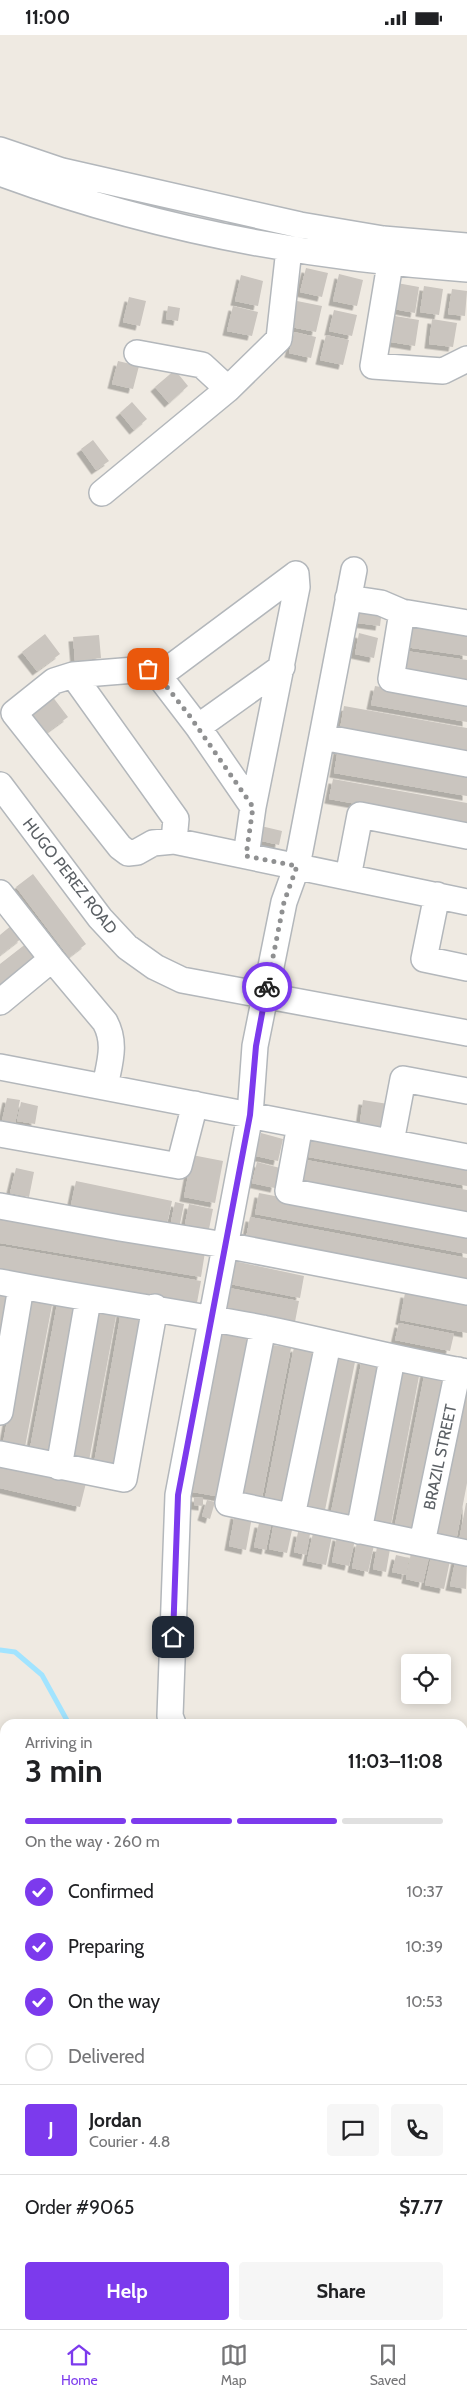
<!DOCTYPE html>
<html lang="en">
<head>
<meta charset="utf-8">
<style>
	body { margin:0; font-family:Cabin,sans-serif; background:#f6f6f6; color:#202124; height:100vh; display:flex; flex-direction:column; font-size:19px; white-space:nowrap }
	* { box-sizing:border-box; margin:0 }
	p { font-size:16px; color:#757577 }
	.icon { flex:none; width:28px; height:28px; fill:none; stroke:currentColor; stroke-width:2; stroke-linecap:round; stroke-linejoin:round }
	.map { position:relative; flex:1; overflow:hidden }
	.sheet { position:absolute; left:0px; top:1684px; width:468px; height:611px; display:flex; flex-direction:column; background:#fff; border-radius:15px 15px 0 0; box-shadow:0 2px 12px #0003 }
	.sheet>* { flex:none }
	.tools { position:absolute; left:401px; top:1619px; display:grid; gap:10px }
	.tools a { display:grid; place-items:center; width:50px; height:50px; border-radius:5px; background:#fff; box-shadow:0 2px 12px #0003; font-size:25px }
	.pin { position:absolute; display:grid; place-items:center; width:42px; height:42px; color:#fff; margin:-21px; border-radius:10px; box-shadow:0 2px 8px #0006 }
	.courier { position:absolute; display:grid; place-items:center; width:50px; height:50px; margin:-25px; border:4px solid #7c3aed; border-radius:50%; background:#fff; color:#222; box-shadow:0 1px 6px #0007 }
	.head em { font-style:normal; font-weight:700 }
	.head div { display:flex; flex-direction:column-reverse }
	.head { display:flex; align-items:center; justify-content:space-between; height:85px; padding:0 25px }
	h1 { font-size:32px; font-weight:700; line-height:38px }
	.bar { display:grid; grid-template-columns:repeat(4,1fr); gap:8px 5px; align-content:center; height:60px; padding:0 25px }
	.bar i { height:6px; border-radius:4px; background:#e0e0e0 }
	.bar .on { background:#7c3aed }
	.bar p { grid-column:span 4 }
	.line { display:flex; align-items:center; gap:12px; padding:0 25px; border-top:1px solid #e0e0e0 }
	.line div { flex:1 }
	.round { display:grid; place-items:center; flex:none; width:52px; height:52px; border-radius:5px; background:#f6f6f6 }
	ol { padding:0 25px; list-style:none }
	li { display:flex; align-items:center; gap:15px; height:55px }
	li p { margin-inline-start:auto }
	li .icon { padding:5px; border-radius:50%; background:#7c3aed; color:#fff; stroke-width:4 }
	li:last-child { color:#757577 }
	li i { width:28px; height:28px; border:2px solid #e0e0e0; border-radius:50% }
	.button { display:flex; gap:10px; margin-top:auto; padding:10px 25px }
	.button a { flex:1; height:58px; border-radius:5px; background:#7c3aed; color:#fff; font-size:20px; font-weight:700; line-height:58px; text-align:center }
	.button a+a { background:#f6f6f6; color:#202124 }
	.status { display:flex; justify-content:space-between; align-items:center; height:35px; padding:0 25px; background:#fff; direction:ltr }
	.status svg { height:14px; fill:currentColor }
	.dock { display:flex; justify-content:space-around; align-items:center; height:70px; border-top:1px solid #e0e0e0; background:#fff; font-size:14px; color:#757577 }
	.dock a { display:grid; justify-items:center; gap:2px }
	.dock .on { color:#7c3aed }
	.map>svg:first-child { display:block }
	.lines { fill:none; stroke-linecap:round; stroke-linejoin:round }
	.stream { stroke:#a2e4ff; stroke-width:5 }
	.building { fill:#cac5bf; filter:url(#shadow) }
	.minor-casing { stroke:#b3b7bb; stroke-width:28 }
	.minor { stroke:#fff; stroke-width:25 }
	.done { stroke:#8f9091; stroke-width:5; stroke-dasharray:0 9 }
	.route { stroke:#7c3aed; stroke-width:6 }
	.labels { text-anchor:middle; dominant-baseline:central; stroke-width:4; stroke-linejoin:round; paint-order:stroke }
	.street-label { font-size:16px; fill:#5b6065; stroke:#fff }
</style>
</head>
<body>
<div class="status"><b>11:00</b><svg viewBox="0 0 49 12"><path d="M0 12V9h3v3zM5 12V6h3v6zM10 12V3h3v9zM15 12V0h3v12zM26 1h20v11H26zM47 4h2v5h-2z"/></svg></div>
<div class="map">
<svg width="467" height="2294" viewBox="0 0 467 2294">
	<defs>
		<filter id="shadow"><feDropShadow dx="-4.5" dy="4.5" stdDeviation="0" flood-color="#0004"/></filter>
	</defs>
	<rect width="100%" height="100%" fill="#efeae2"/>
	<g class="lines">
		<!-- stream -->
		<path class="stream" d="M0,1615L15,1617L42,1640L69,1689
			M462,1751H467"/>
	</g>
	<!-- building -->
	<path class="building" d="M306,233L328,238L322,262L300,257Z
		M339,239L363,245L357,271L333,266Z
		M241,240L263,246L258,271L235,266Z
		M397,248L419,252L415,278L394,274Z
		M424,251L443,254L439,280L420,277Z
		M452,254L467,256L465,281L448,279Z
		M129,262L146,266L140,291L123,287Z
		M297,266L322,271L316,297L291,292Z
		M168,271L180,273L178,286L166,284Z
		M233,271L258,277L252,301L227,296Z
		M334,275L357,280L352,301L329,296Z
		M395,281L419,285L415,311L391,307Z
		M432,284L457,288L453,312L429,309Z
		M294,297L316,302L311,323L289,318Z
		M326,300L349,305L343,330L320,325Z
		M118,326L139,331L133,354L112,349Z
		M175,335L188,351L169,368L155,352Z
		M132,367L147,384L134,395L120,378Z
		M93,405L109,426L96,435L81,414Z
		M361,571L382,574L380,591L358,588Z
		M408,591L467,599V621L405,612Z
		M359,598L378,603L374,623L355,619Z
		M45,599L60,619L37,636L22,617Z
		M99,600L101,623L75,626L73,602Z
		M406,616L467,625V649L402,640Z
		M375,651L467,667V687L371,670Z
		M52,661L68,682L46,698L31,677Z
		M344,671L467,693V716L340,694Z
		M338,714L467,736V761L334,738Z
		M333,744L467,768V789L329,764Z
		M261,791L282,796L279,810L258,805Z
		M33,839L86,909L69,922L16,852Z
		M12,890L22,903L0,920V900Z
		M27,908L37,922L0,950V929Z
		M7,1063L20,1065L15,1089L2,1086Z
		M363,1065L388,1069L381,1097L359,1094Z
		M21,1067L38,1071L35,1089L17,1086Z
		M261,1098L283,1104L278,1126L256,1121Z
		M307,1099L467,1128V1151L303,1121Z
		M192,1120L223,1126L215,1168L184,1162Z
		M301,1124L467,1155V1184L296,1152Z
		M257,1127L280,1133L275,1153L252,1148Z
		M16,1133L34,1137L29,1162L10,1158Z
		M76,1146L172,1166L167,1189L71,1170Z
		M259,1158L467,1198V1219L255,1179Z
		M175,1167L184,1169L180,1189L171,1187Z
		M189,1169L213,1174L209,1194L185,1189Z
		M250,1182L467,1223V1245L246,1203Z
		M0,1183L205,1217L201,1242L0,1208Z
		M0,1211L201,1246L196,1273L0,1239Z
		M234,1226L304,1241L300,1263L230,1249Z
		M0,1250L15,1253L0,1326Z
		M229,1253L299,1266L294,1292L224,1279Z
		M405,1258L467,1270V1298L400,1285Z
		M30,1260L53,1265L25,1412L3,1408Z
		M58,1264L79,1268L51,1417L30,1413Z
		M94,1272L117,1276L88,1431L66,1426Z
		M121,1277L142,1280L114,1431L94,1428Z
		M221,1288L256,1295L221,1462L187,1456Z
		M399,1288L454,1299L450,1316L395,1305Z
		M267,1309L291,1313L262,1463L239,1459Z
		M294,1312L315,1316L287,1467L265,1463Z
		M336,1318L356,1322L324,1480L304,1476Z
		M362,1324L381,1327L348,1485L330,1482Z
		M397,1331L420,1336L390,1495L366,1490Z
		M425,1336L447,1340L416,1499L394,1495Z
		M467,1343V1448L456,1506L432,1502Z
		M0,1428L86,1448L80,1472L0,1453Z
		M194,1462L203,1463V1471L194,1470Z
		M207,1465L215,1467L210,1484L202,1481Z
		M466,1468H467V1507L459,1506Z
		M235,1479L252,1482L246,1515L229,1511Z
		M275,1482L294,1486L287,1518L269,1514Z
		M259,1488L271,1490L266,1515L254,1512Z
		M298,1497L310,1499L306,1520L294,1517Z
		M313,1498L332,1501L326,1530L307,1526Z
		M337,1501L355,1505L349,1531L332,1527Z
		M357,1507L374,1510L368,1537L352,1533Z
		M377,1512L390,1514L386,1537L373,1534Z
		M432,1517L451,1521L444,1554L425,1550Z
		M411,1518L429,1522L423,1548L406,1544Z
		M396,1520L409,1523L406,1540L392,1537Z
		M456,1523L467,1525L466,1554L450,1551Z"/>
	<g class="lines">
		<!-- minor casing -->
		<g class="minor-casing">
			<path id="minor" d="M0,115L62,136L300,190L383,204L467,211
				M0,138C151,194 307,223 467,234
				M390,229L373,331L443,336L467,324
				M137,318L202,330L228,354
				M102,458L228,354L279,304L289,214
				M348,563L381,568L402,577L467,588
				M402,577L391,644L467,658
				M73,640L176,784L174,806
				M159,641L296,539
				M198,692L282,632
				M322,702L467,729
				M0,750L100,883L127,912L155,932L182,945L467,998
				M253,772L198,692L159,641L147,634L73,640L54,646L14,678L120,812L128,818L137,817L153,808L174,806L467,867
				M246,821L253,772L297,552L296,539
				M348,842L360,780L467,801
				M0,858L52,924L105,987C117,1009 109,1029 105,1052
				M437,860L424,924L467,933
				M0,967L52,924
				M0,1032L467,1122
				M300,1090L288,1156L467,1190
				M0,1099L179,1131L195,1069
				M391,1107L403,1044L467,1056
				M0,1171L120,1193L225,1210L467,1257
				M0,1247C87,1264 175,1276 262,1293C331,1307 398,1325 467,1337
				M263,1293L228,1468L467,1518
				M0,1377L21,1252
				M0,1419L124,1444L155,1272
				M59,1432L88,1265
				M292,1481L328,1309
				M359,1496L392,1324
				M422,1508L458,1335
				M173,1689L170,1681L178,1460L250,1080L255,1011L284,867L297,831L354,535"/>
		</g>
		<!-- minor -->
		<use href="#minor" class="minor"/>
	</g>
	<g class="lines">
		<!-- done -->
		<path class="done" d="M148,634L159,642L189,680L253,772L246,821L297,831L284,867L267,952"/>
		<!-- route -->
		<path class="route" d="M173,1602L178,1460L250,1080L256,1011L267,952"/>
	</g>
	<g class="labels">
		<!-- street labels -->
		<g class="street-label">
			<text transform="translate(70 841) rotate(52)">HUGO PEREZ ROAD</text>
			<text transform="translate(440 1422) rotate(-78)">BRAZIL STREET</text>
		</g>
	</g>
</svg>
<div class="tools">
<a><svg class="icon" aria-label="locate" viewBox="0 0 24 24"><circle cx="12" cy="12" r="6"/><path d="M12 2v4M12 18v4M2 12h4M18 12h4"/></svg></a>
</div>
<div class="pin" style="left:148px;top:634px;background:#ea580c"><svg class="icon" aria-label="bag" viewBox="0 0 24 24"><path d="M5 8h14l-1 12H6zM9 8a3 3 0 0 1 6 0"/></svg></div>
<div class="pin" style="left:173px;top:1602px;background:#1f2937"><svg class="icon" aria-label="home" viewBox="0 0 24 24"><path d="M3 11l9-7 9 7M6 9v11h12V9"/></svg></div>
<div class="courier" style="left:267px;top:952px"><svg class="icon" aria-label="bike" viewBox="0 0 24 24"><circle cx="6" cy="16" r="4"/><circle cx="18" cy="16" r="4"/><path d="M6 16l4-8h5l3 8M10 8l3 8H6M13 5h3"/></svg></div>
<section class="sheet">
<div class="head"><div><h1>3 min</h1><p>Arriving in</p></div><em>11:03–11:08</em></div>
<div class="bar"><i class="on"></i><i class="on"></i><i class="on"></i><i></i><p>On the way · 260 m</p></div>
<ol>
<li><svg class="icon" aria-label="check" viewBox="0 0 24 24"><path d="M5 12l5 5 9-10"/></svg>Confirmed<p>10:37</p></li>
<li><svg class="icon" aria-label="check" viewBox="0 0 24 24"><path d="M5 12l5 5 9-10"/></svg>Preparing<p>10:39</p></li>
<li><svg class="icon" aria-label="check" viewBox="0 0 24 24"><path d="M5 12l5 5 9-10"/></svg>On the way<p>10:53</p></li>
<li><i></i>Delivered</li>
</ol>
<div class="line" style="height:90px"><b class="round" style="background:#7c3aed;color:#fff">J</b><div><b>Jordan</b><p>Courier · 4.8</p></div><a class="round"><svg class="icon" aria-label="chat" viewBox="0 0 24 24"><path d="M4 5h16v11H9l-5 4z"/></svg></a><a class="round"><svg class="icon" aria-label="phone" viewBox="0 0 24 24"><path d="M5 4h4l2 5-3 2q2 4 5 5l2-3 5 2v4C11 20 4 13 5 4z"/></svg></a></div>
<div class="line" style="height:65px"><div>Order #9065</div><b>$7.77</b></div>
<div class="button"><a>Help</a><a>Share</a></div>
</section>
</div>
<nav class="dock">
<a class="on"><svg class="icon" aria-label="home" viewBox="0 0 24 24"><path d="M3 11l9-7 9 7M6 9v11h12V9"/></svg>Home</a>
<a><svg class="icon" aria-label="map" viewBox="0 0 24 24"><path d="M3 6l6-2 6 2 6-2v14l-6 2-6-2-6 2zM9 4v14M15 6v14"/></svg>Map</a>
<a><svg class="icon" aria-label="saved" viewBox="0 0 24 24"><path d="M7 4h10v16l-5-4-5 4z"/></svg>Saved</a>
</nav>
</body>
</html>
